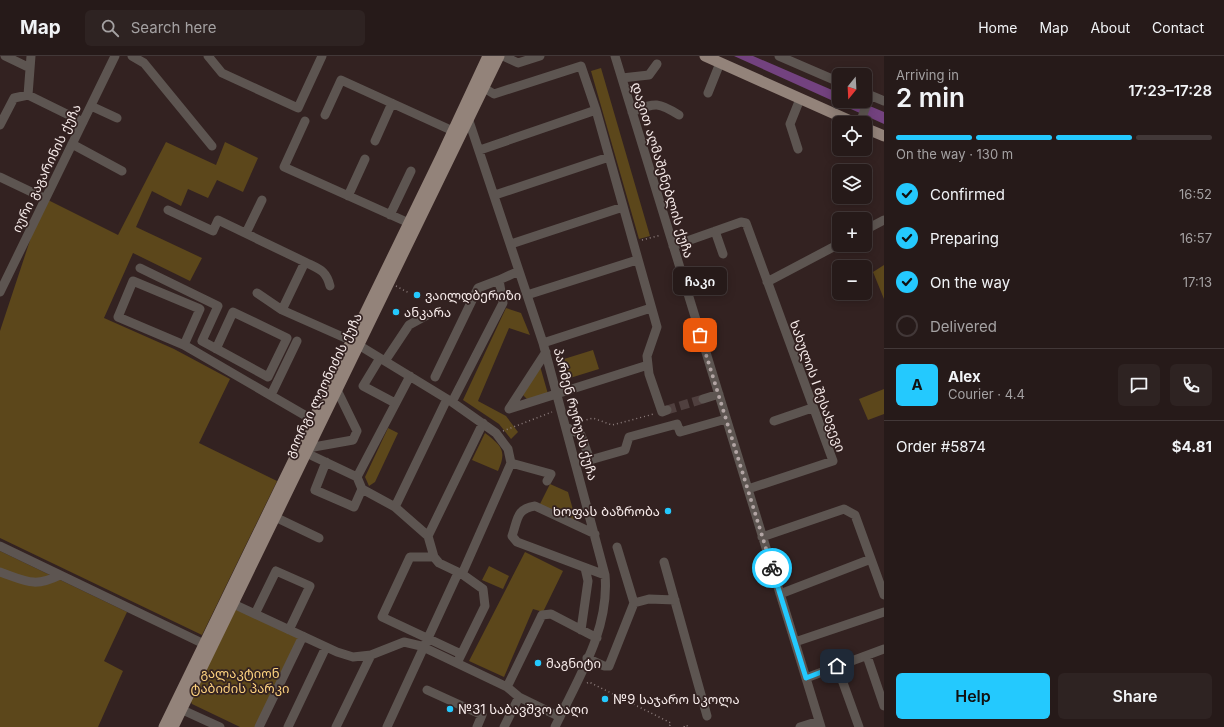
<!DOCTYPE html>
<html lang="en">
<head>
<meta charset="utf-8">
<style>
	body { margin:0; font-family:Inter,"Noto Sans Georgian",sans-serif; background:#2e2322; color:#f1f3f6; height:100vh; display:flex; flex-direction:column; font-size:15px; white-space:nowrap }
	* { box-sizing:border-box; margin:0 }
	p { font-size:13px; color:#a4a1a2 }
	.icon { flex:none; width:22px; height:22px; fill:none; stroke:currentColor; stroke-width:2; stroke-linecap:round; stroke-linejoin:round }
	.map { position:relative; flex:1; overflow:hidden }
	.panel { display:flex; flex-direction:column; background:#261a19; width:340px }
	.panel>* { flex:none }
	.needle { width:26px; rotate:198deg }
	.tools { position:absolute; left:832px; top:12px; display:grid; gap:8px }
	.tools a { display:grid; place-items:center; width:40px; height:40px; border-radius:6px; background:#261a19; box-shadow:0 2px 10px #0003,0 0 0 1px #423838; font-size:20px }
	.pin { position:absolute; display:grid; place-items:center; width:34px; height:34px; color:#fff; margin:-17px; border-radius:8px; box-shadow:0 2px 6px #0006 }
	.courier { position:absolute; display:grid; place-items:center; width:40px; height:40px; margin:-20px; border:3px solid #24c9fe; border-radius:50%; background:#fff; color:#222; box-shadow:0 1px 5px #0007 }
	.bubble { position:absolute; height:28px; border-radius:6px; background:#261a19; box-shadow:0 2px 10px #0003,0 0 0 1px #423838; font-size:13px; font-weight:600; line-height:28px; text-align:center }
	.head em { font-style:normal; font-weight:600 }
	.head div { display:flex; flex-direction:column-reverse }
	.head { display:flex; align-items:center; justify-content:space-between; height:68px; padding:0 12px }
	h1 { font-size:26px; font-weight:600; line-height:30px }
	.bar { display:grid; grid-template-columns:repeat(4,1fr); gap:6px 4px; align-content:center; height:48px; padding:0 12px }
	.bar i { height:5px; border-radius:3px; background:#423838 }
	.bar .selected { background:#24c9fe }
	.bar p { grid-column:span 4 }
	.line { display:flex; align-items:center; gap:10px; padding:0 12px; border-top:1px solid #423838 }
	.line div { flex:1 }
	.round { display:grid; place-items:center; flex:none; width:42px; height:42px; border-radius:6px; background:#2e2322 }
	ol { padding:0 12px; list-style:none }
	li { display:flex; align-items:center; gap:12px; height:44px }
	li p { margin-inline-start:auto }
	li .icon { padding:4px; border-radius:50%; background:#24c9fe; color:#111; stroke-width:4 }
	li:last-child { color:#a4a1a2 }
	li i { width:22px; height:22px; border:2px solid #423838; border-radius:50% }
	.primary-button { display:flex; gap:8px; margin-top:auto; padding:8px 12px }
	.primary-button a { flex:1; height:46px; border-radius:6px; background:#24c9fe; color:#111; font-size:16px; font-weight:600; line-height:46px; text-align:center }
	.primary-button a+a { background:#2e2322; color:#f1f3f6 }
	header { display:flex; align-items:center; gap:24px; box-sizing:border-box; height:56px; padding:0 20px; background:#261a19; border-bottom:1px solid #423838 }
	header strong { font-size:19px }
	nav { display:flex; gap:22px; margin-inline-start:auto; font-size:14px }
	.search { width:280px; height:36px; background:#2e2322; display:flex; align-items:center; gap:10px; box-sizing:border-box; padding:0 14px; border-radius:6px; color:#a4a1a2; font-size:15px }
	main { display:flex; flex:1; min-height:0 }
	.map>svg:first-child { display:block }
	.green { fill:#5c471b }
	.water { fill:#73427f }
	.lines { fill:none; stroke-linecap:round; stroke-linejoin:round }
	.minor-tunnel { stroke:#50403f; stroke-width:9; stroke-dasharray:9 4.5; stroke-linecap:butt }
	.path { stroke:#8e7f7e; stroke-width:1.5; stroke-dasharray:1 3; stroke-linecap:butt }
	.minor { stroke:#5d5551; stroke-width:9 }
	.major { stroke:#93837a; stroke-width:11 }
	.done { stroke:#b2a5a4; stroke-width:4; stroke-dasharray:0 7.2 }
	.route { stroke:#24c9fe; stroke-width:5 }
	.poi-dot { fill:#24c9fe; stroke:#332221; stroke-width:1.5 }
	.labels { text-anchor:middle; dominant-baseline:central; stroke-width:3.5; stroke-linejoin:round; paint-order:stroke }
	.street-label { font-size:13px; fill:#f7ebea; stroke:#332221 }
	.poi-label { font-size:13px; fill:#f7ebea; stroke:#332221; text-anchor:start }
	.park-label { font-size:13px; fill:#fcd17e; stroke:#332221 }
</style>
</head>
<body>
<header>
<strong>Map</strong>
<div class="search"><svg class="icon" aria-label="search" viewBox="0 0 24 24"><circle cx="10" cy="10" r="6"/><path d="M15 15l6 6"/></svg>Search here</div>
<nav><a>Home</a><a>Map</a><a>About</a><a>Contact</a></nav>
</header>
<main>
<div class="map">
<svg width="884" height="671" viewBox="0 0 884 671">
	<rect width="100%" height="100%" fill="#332221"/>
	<!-- green -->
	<path class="green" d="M601,12L650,180L639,183L591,15Z
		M166,86L216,109L225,86L258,102L243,136L217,124L208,142L188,133L181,150L152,135L136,171L202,202L190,225L133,197L104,262L174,293L230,323L199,387L277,425L202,579L0,482V275L44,142L118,179Z
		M884,209V243L873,216Z
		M506,252L521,257L530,279L509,272L478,345L506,360L518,376L511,383L499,368L463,344Z
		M593,294L599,313L570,322L564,303Z
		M540,310L548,338L527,343L521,337Z
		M884,333V358L868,364L859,343Z
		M388,372L398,377L375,426L369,430L365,421Z
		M485,377C502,390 507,395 498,415L472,404Z
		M550,428L568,436L577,468L539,450Z
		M0,495L127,556L104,605L123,615L98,671H0Z
		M525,496L563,515L543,556L533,553L504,621L469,605Z
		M489,510L509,520L503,533L482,524Z
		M235,551L300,581L258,671H240L192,648L190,643Z"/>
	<!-- water -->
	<path class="water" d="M734,0H753L839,37V45H858L884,56V68Z"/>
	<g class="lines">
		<!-- minor-tunnel -->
		<path class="minor-tunnel" d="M667,354L703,343"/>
		<!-- path -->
		<path class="path" d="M642,184L661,179
			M396,230L409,237
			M575,367L593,362L612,369L654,358
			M503,375L552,356
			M587,627L589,626L671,667L669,671
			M684,671L685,669L690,671"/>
		<!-- minor -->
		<path class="minor" d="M5,0L30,12
			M132,0L144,7L212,90
			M208,0L222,17L298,52L322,0
			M503,0L518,7L540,0
			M615,0L821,671
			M779,0L839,26
			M622,22L649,19L657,8
			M484,32L494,38L581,10L596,54L657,271L647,300L649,318L662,356L667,354
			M708,37L720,7
			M865,37L884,45
			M28,39L31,0
			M91,50L117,62
			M632,56C655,47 657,45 679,59
			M325,59L341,24L453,75
			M467,59L543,287L605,519C610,574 577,624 555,671
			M305,65L284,111L409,167
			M860,67L870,39
			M0,69L14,42L28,39L83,66
			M375,85L392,47
			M72,88L122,115
			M798,93L790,68L800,43
			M480,94L596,54
			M0,121L44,142
			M495,139L609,101
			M348,140L365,103
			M168,154L213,175L218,164L305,206L282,254
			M390,159L411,115
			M865,174L884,164
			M715,175L723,198
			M246,177L262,144
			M511,188L623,151
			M673,190L741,166L746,167L833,405L748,433
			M305,206C319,213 326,214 330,230
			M140,212L218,250L202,285C224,297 246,309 268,321L287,282L233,256L216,293
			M767,226L839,188
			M0,236L115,0
			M257,237L282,254L352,285L452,346L496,377L508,393L511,407L462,518
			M527,239L637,204
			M543,287L651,252
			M184,289L200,253L133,225L118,261L184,289L313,364
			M546,296L509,353L648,309
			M380,302L363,330L395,347
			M385,305L409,269L429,258
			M435,321L478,232L499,224
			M271,339L297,285
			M703,343L719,338
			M452,346L503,247L499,224L519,215
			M774,365L812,352
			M566,371L581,379L590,404L625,394L629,381L677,368L680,376L726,363
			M308,392L353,384L357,375L337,334
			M300,394L357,421L362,433L395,451L428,480L434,501L439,507L462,518L483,533L485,550L457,607
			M326,406L315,434L354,451L362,433
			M511,407L551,418L547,425
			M357,421L410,320
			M395,451L447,343
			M275,461L319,482
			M595,478L535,450C516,453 518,463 512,480L517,486L605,519
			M428,480L483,367
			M762,481L844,453L855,459L884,539
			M0,490L204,588
			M434,501H410L382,561L461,598
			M664,506L707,660
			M0,516C26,525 34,532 60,519
			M780,538L871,503
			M227,545L337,596L353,601L371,599L404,586L421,590L507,631L519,641L560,661
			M634,547L649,543L675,544
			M255,558L276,515L310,530L289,574
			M581,574L588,525L585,512
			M795,586L884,556
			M867,600L884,650
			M587,602L604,610H609L634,547L617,491
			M837,610L859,671
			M806,622L884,593
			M507,631L542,559L551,558L597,582
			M427,634L482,659L477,671
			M176,651L220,671
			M259,671L303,580
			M288,671L326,591
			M336,671L371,599
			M387,671L458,517
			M504,671L519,641
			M800,671L819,665"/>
		<!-- major -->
		<path class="major" d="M705,0L855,67
			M865,72L884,80
			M164,671L441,101L488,0
			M173,671L499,0"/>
	</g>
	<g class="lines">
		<!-- done -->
		<path class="done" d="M700,279L772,512"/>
		<!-- route -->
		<path class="route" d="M772,512L806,622L837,610"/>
	</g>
	<!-- markers -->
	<g class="poi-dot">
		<circle cx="417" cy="239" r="4"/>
		<circle cx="396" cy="256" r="4"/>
		<circle cx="668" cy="455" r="4"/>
		<circle cx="538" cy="607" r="4"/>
		<circle cx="605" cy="643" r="4"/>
		<circle cx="450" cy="653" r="4"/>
	</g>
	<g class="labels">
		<!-- street labels -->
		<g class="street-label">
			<text transform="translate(46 112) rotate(-64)">იური გაგარინის ქუჩა</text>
			<text transform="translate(663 114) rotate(73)">დავით აღმაშენებლის ქუჩა</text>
			<text transform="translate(323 329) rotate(-64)">გიორგი ლეონიძის ქუჩა</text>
			<text transform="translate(818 330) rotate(70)">ხახულის I შესახვევი</text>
			<text transform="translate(576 358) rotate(75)">პარმენ რურუას ქუჩა</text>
		</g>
		<!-- poi labels -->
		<g class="poi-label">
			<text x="425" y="239">ვაილდბერიზი</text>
			<text x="404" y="256">ანკარა</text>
			<text x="660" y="455" text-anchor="end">Ხოფას Ბაზრობა</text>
			<text x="546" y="607">მაგნიტი</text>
			<text x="613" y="643">№9 საჯარო სკოლა</text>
			<text x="458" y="653">№31 საბავშვო ბაღი</text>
		</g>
		<!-- park labels -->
		<g class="park-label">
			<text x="240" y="617">გალაკტიონ<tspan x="240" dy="15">ტაბიძის პარკი</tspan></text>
		</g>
	</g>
</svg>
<div class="tools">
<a><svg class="needle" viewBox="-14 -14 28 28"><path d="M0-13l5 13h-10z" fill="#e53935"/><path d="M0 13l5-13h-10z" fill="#a4a1a2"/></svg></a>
<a><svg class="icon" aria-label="locate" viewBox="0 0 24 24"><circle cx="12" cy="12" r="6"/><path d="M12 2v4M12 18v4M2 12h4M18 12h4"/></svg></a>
<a><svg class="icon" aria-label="layers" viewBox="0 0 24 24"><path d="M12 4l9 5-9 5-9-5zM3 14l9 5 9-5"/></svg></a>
<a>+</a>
<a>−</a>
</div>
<div class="pin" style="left:700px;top:279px;background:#ea580c"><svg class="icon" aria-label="bag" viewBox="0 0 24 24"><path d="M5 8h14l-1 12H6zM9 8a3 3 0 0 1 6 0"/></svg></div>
<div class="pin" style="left:837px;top:610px;background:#1f2937"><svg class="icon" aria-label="home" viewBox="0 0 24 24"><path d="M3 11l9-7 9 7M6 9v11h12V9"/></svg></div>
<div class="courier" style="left:772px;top:512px"><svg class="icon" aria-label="bike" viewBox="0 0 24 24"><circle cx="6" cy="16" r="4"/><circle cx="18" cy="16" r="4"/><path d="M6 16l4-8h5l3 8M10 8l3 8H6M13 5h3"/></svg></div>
<div class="bubble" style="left:673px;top:211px;width:54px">ჩაკი</div>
</div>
<section class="panel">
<div class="head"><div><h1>2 min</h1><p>Arriving in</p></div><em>17:23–17:28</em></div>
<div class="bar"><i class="selected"></i><i class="selected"></i><i class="selected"></i><i></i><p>On the way · 130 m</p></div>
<ol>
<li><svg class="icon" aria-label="check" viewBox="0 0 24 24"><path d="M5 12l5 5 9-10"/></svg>Confirmed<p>16:52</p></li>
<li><svg class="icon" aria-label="check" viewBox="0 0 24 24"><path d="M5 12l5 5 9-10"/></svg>Preparing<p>16:57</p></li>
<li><svg class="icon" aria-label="check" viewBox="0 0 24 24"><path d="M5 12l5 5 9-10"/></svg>On the way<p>17:13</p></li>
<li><i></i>Delivered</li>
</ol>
<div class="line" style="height:72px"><b class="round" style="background:#24c9fe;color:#111">A</b><div><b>Alex</b><p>Courier · 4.4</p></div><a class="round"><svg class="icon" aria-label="chat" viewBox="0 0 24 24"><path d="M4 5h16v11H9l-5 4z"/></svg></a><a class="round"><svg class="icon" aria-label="phone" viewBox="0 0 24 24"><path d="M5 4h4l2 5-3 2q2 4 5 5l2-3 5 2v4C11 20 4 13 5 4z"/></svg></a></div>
<div class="line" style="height:52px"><div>Order #5874</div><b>$4.81</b></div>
<div class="primary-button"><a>Help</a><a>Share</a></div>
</section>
</main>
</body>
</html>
